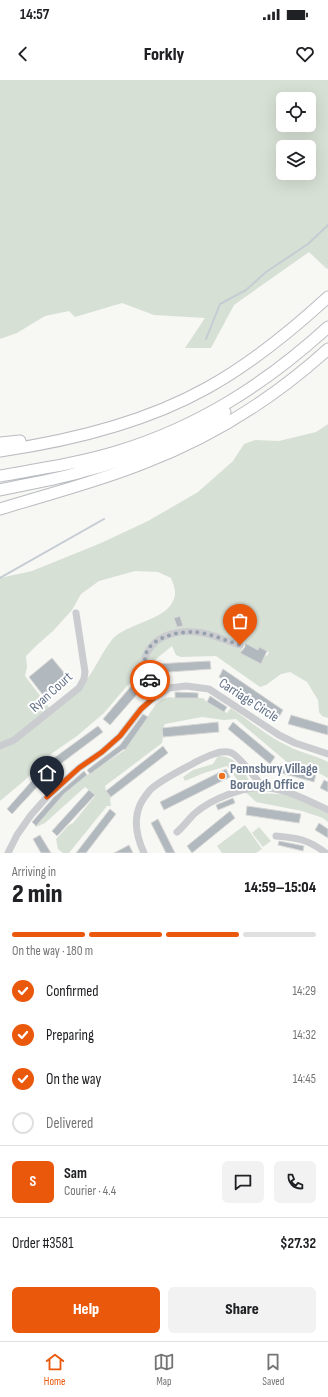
<!DOCTYPE html>
<html lang="en">
<head>
<meta charset="utf-8">
<style>
	body { margin:0; font-family:"Sofia Sans Condensed",sans-serif; background:#f2f2f2; color:#202124; height:100vh; display:flex; flex-direction:column; font-size:15px; white-space:nowrap }
	* { box-sizing:border-box; margin:0 }
	p { font-size:13px; color:#757577 }
	.icon { flex:none; width:22px; height:22px; fill:none; stroke:currentColor; stroke-width:2; stroke-linecap:round; stroke-linejoin:round }
	.map { position:relative; height:773px; overflow:hidden }
	.drawer { display:flex; flex-direction:column; background:#fff; flex:1 }
	.drawer>* { flex:none }
	.tools { position:absolute; left:276px; top:12px; display:grid; gap:8px }
	.tools a { display:grid; place-items:center; width:40px; height:40px; border-radius:6px; background:#fff; box-shadow:0 4px 16px #0002; font-size:20px }
	.pin { position:absolute; display:grid; place-items:center; width:34px; height:34px; color:#fff; margin:-41px -17px; border-radius:50% 50% 50% 0; rotate:-45deg; box-shadow:0 0 4px #0007 }
	.pin .icon { rotate:45deg }
	.courier { position:absolute; display:grid; place-items:center; width:40px; height:40px; margin:-20px; border:3px solid #ea580c; border-radius:50%; background:#fff; color:#222; box-shadow:0 1px 5px #0007 }
	.head em { font-style:normal; font-weight:800 }
	.head div { display:flex; flex-direction:column-reverse }
	.head { display:flex; align-items:center; justify-content:space-between; height:68px; padding:0 12px }
	h1 { font-size:26px; font-weight:800; line-height:30px }
	.bar { display:grid; grid-template-columns:repeat(4,1fr); gap:6px 4px; align-content:center; height:48px; padding:0 12px }
	.bar i { height:5px; border-radius:3px; background:#e0e0e0 }
	.bar .on { background:#ea580c }
	.bar p { grid-column:span 4 }
	.line { display:flex; align-items:center; gap:10px; padding:0 12px; border-top:1px solid #e0e0e0 }
	.line div { flex:1 }
	.round { display:grid; place-items:center; flex:none; width:42px; height:42px; border-radius:6px; background:#f2f2f2 }
	ol { padding:0 12px; list-style:none }
	li { display:flex; align-items:center; gap:12px; height:44px }
	li p { margin-inline-start:auto }
	li .icon { padding:4px; border-radius:50%; background:#ea580c; color:#fff; stroke-width:4 }
	li:last-child { color:#757577 }
	li i { width:22px; height:22px; border:2px solid #e0e0e0; border-radius:50% }
	.button { display:flex; gap:8px; margin-top:auto; padding:8px 12px }
	.button a { flex:1; height:46px; border-radius:6px; background:#ea580c; color:#fff; font-size:16px; font-weight:800; line-height:46px; text-align:center }
	.button a+a { background:#f2f2f2; color:#202124 }
	.status { display:flex; justify-content:space-between; align-items:center; height:28px; padding:0 20px; background:#fff; direction:ltr }
	.status svg { height:11px; fill:currentColor }
	header { display:flex; justify-content:space-between; align-items:center; height:52px; padding:0 12px; background:#fff; font-size:18px; font-weight:800 }
	.dock { display:flex; justify-content:space-around; align-items:center; height:56px; border-top:1px solid #e0e0e0; background:#fff; font-size:11px; color:#757577 }
	.dock a { display:grid; justify-items:center; gap:2px }
	.dock .on { color:#ea580c }
	.map>svg:first-child { display:block }
	.green { fill:#d7e0d5; fill-rule:evenodd }
	.lines { fill:none; stroke-linecap:round; stroke-linejoin:round }
	.stream { stroke:#c5ccd3; stroke-width:2 }
	.building { fill:#b1b8be; stroke:#d8d9d6 }
	.highway-casing { stroke:#b9bcc0; stroke-width:13 }
	.minor { stroke:#caccd0; stroke-width:7 }
	.highway { stroke:#fff; stroke-width:11 }
	.done { stroke:#97a1ad; stroke-width:4; stroke-dasharray:0 7.2 }
	.route { stroke:#ea580c; stroke-width:5 }
	.poi-dot { fill:#ed721e; stroke:#fff; stroke-width:1.5 }
	.labels { text-anchor:middle; dominant-baseline:central; stroke-width:4; stroke-linejoin:round; paint-order:stroke }
	.street-label { font-size:14px; fill:#647287; stroke:#fff }
	.poi-label { font-size:14px; font-weight:bold; fill:#647287; stroke:#fff; text-anchor:start }
</style>
</head>
<body>
<div class="status"><b>14:57</b><svg viewBox="0 0 49 12"><path d="M0 12V9h3v3zM5 12V6h3v6zM10 12V3h3v9zM15 12V0h3v12zM26 1h20v11H26zM47 4h2v5h-2z"/></svg></div>
<header><svg class="icon" aria-label="back" viewBox="0 0 24 24"><path d="M15 5l-7 7 7 7"/></svg>Forkly<svg class="icon" aria-label="heart" viewBox="0 0 24 24"><path d="M12 20l-8-8c-3-5 5-10 8-4 3-6 11-1 8 4z"/></svg></header>
<div class="map">
<svg width="328" height="773" viewBox="0 0 328 773">
	<rect width="100%" height="100%" fill="#f7f7f4"/>
	<!-- green -->
	<path class="green" d="M0,0H328V188L327,189L309,172L234,225L211,268H185L205,238L154,235L122,223L75,237L69,231L45,236L17,253L0,259ZM283,19H309V45H283ZM283,67H309V93H283Z
		M328,344V638L322,636L319,632L318,620L307,602L290,592L281,594L266,605L260,607L216,576L181,577L176,575L172,566L145,588L126,607L104,633L77,656L51,674L25,700L0,721V498L32,491L101,463L148,441L198,412L233,381L244,364L255,360L279,361L316,352ZM135,491L158,492L171,498C175,508 178,516 170,526C160,539 132,544 117,555C108,561 97,585 90,595C80,609 65,619 51,630L25,596L27,587L26,576L37,565L53,551L72,530L81,514L99,501ZM245,563L258,570L259,568L269,572L267,576L265,575L261,584L240,573Z
		M170,617L175,618H203L207,622L227,633L231,628C250,641 267,656 288,666C301,673 315,675 328,682V698L317,692L288,683L236,639L224,640L202,637L165,644C161,650 164,656 162,663L105,706L106,711L111,717L110,720L111,726H107L69,773H63L58,769L56,759L69,745L73,743L95,716V715L85,707L45,743L36,747L35,746L63,715L87,695L125,670L156,624L163,619Z
		M218,676C232,676 241,685 247,697C249,700 250,705 253,708C261,716 275,712 286,715C301,718 314,727 328,734V742L323,738L302,731L256,722L250,716L242,710L239,702L227,686L204,693L185,701L183,697L193,690L213,684Z
		M245,745L262,769L256,773H222L217,766Z
		M259,747L271,761L263,767L252,753Z"/>
	<g class="lines">
		<!-- stream -->
		<path class="stream" d="M206,259L220,224L246,210L266,192L308,164L328,145
			M0,498L104,439"/>
	</g>
	<!-- building -->
	<path class="building" d="M180,536L183,546L177,547L174,538Z
		M245,563L258,570L259,567L267,571L261,584L240,573L245,567Z
		M52,578L70,600L46,619L29,597Z
		M210,581L211,589L155,593L154,584Z
		M223,589L283,630L279,637L219,597Z
		M139,597L146,604L110,645L103,639Z
		M175,612L198,613V618H175Z
		M210,616L227,627L224,632L207,622Z
		M143,634L148,637L125,670L124,669L90,694L87,690L120,665Z
		M291,635L328,646V655L288,644Z
		M218,642L219,652L163,657L162,648Z
		M233,642L275,677L270,684L228,649Z
		M98,646L103,652L59,685L54,678Z
		M163,666L168,673L111,717L106,711Z
		M280,684L316,694L314,702L278,692Z
		M44,687L50,693L12,734L7,729Z
		M226,689L230,697L164,730L160,722Z
		M84,691L87,695L64,714L36,746L32,742L54,717Z
		M324,700L328,702V712L320,708Z
		M89,710L95,715L57,756L52,751Z
		M233,718L235,723L218,730L216,725Z
		M247,726L301,734L299,743L246,735Z
		M110,729L116,734L86,773H76Z
		M230,731L235,738L192,773L187,766Z
		M158,739L175,773H166L151,743Z
		M319,743L328,749V758L315,750Z
		M40,755L51,773H41L33,759Z
		M279,761L304,766L303,771L278,765Z
		M129,765L133,773H114Z"/>
	<g class="lines">
		<!-- highway casing -->
		<g class="highway-casing">
			<path id="highway" d="M0,363L20,361
				M0,371C69,361 146,342 207,308C252,283 291,251 328,217
				M0,396C40,389 80,383 119,371C200,346 265,304 328,247
				M0,410C27,404 54,400 81,392C132,379 180,359 225,332
				M0,429C48,414 97,402 144,383C212,357 274,318 328,269"/>
		</g>
		<!-- minor -->
		<path class="minor" d="M157,615C153,606 147,596 145,587C143,579 146,573 151,567C160,554 181,550 196,552C210,553 227,561 240,565
			M0,666L14,660L79,608L84,599L85,592L76,533
			M177,752C183,747 188,740 194,734C211,719 245,705 268,708C289,710 309,721 328,730
			M276,756C298,758 307,759 326,773
			M8,773L17,755L31,735L47,717L79,688L102,672L120,656L141,629L152,619L169,608L186,606L209,609L279,655L295,663L328,674
			M144,773C137,758 133,741 140,725C142,720 146,715 150,710C162,699 180,691 194,683C200,680 207,676 214,674C219,672 226,671 232,673C241,678 255,698 263,707"/>
		<!-- highway -->
		<use href="#highway" class="highway"/>
	</g>
	<g class="lines">
		<!-- done -->
		<path class="done" d="M150,600C147,593 144,587 145,579C146,558 178,551 195,552C209,553 227,561 240,565"/>
		<!-- route -->
		<path class="route" d="M47,717L79,688L102,672L120,656L141,629L157,615L150,600"/>
	</g>
	<!-- markers -->
	<circle class="poi-dot" cx="222" cy="696" r="4"/>
	<g class="labels">
		<!-- street labels -->
		<g class="street-label">
			<text transform="translate(51 612) rotate(-42)">Ryan Court</text>
			<text transform="translate(249 620) rotate(33)">Carriage Circle</text>
		</g>
		<!-- poi labels -->
		<g class="poi-label">
			<text x="230" y="688">Pennsbury Village<tspan x="230" dy="16">Borough Office</tspan></text>
		</g>
	</g>
</svg>
<div class="tools">
<a><svg class="icon" aria-label="locate" viewBox="0 0 24 24"><circle cx="12" cy="12" r="6"/><path d="M12 2v4M12 18v4M2 12h4M18 12h4"/></svg></a>
<a><svg class="icon" aria-label="layers" viewBox="0 0 24 24"><path d="M12 4l9 5-9 5-9-5zM3 14l9 5 9-5"/></svg></a>
</div>
<div class="pin" style="left:240px;top:565px;background:#ea580c"><svg class="icon" aria-label="bag" viewBox="0 0 24 24"><path d="M5 8h14l-1 12H6zM9 8a3 3 0 0 1 6 0"/></svg></div>
<div class="pin" style="left:47px;top:717px;background:#1f2937"><svg class="icon" aria-label="home" viewBox="0 0 24 24"><path d="M3 11l9-7 9 7M6 9v11h12V9"/></svg></div>
<div class="courier" style="left:150px;top:600px"><svg class="icon" aria-label="car" viewBox="0 0 24 24"><path d="M5 17H2v-5l4-1 3-4h7l3 4 3 1v5h-3M9 17h6M6 11h13"/><circle cx="7" cy="17" r="2"/><circle cx="17" cy="17" r="2"/></svg></div>
</div>
<section class="drawer">
<div class="head"><div><h1>2 min</h1><p>Arriving in</p></div><em>14:59–15:04</em></div>
<div class="bar"><i class="on"></i><i class="on"></i><i class="on"></i><i></i><p>On the way · 180 m</p></div>
<ol>
<li><svg class="icon" aria-label="check" viewBox="0 0 24 24"><path d="M5 12l5 5 9-10"/></svg>Confirmed<p>14:29</p></li>
<li><svg class="icon" aria-label="check" viewBox="0 0 24 24"><path d="M5 12l5 5 9-10"/></svg>Preparing<p>14:32</p></li>
<li><svg class="icon" aria-label="check" viewBox="0 0 24 24"><path d="M5 12l5 5 9-10"/></svg>On the way<p>14:45</p></li>
<li><i></i>Delivered</li>
</ol>
<div class="line" style="height:72px"><b class="round" style="background:#ea580c;color:#fff">S</b><div><b>Sam</b><p>Courier · 4.4</p></div><a class="round"><svg class="icon" aria-label="chat" viewBox="0 0 24 24"><path d="M4 5h16v11H9l-5 4z"/></svg></a><a class="round"><svg class="icon" aria-label="phone" viewBox="0 0 24 24"><path d="M5 4h4l2 5-3 2q2 4 5 5l2-3 5 2v4C11 20 4 13 5 4z"/></svg></a></div>
<div class="line" style="height:52px"><div>Order #3581</div><b>$27.32</b></div>
<div class="button"><a>Help</a><a>Share</a></div>
</section>
<nav class="dock">
<a class="on"><svg class="icon" aria-label="home" viewBox="0 0 24 24"><path d="M3 11l9-7 9 7M6 9v11h12V9"/></svg>Home</a>
<a><svg class="icon" aria-label="map" viewBox="0 0 24 24"><path d="M3 6l6-2 6 2 6-2v14l-6 2-6-2-6 2zM9 4v14M15 6v14"/></svg>Map</a>
<a><svg class="icon" aria-label="saved" viewBox="0 0 24 24"><path d="M7 4h10v16l-5-4-5 4z"/></svg>Saved</a>
</nav>
</body>
</html>
